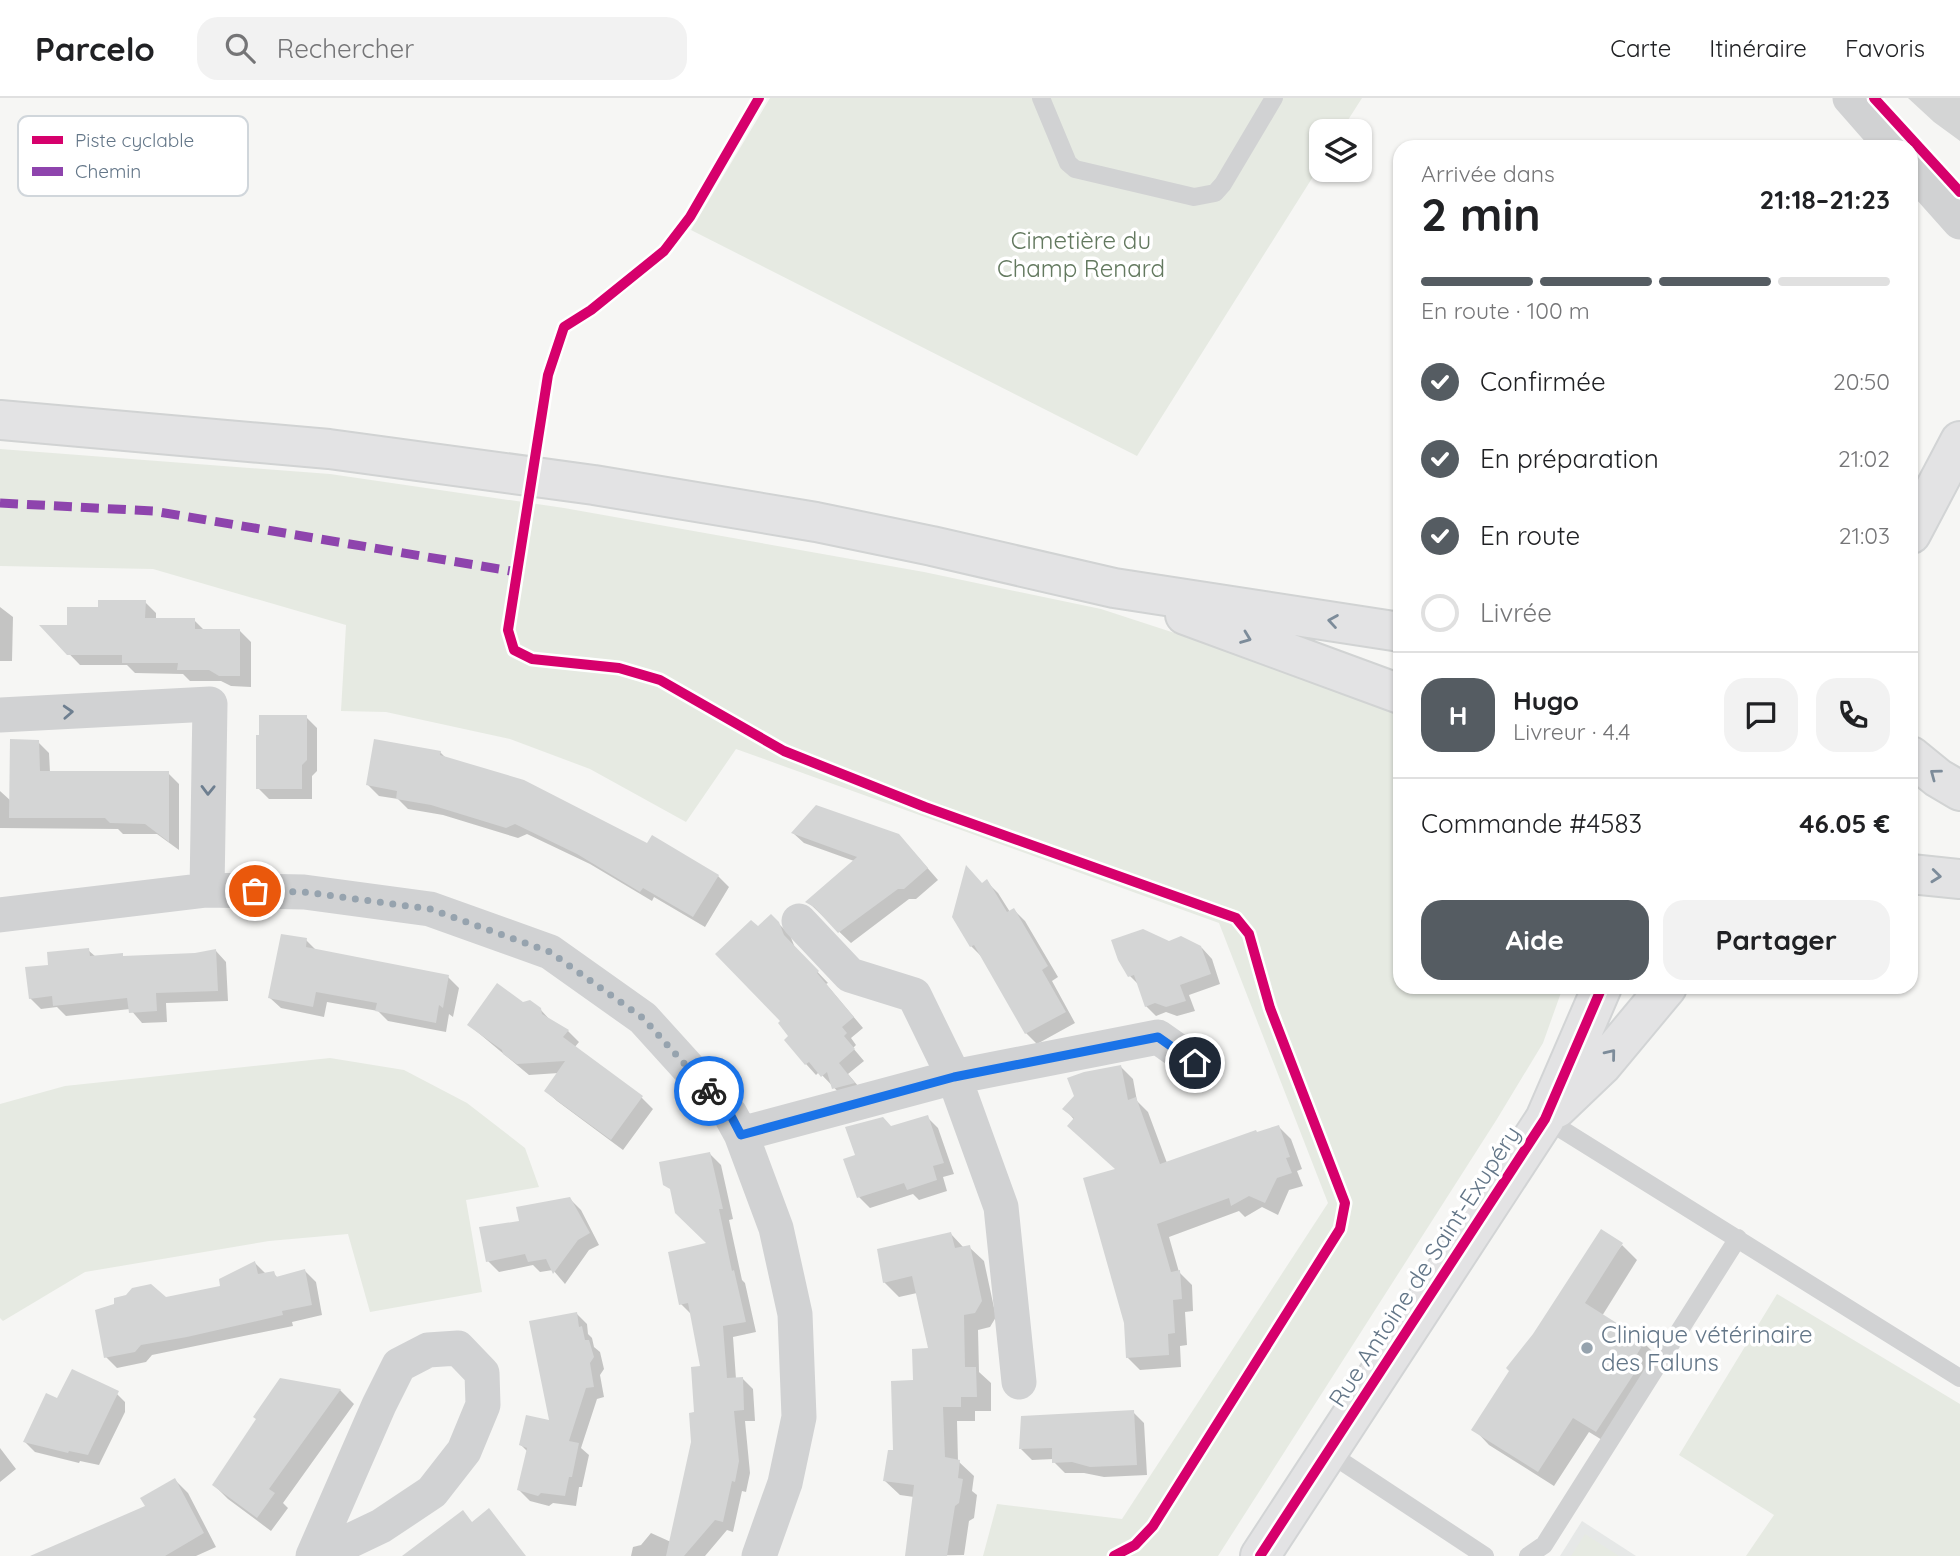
<!DOCTYPE html>
<html lang="fr">
<head>
<meta charset="utf-8">
<style>
	body { margin:0; font-family:Quicksand,sans-serif; background:#f2f2f2; color:#202124; height:100vh; display:flex; flex-direction:column; font-size:26px; white-space:nowrap }
	* { box-sizing:border-box; margin:0 }
	p { font-size:23px; color:#757577 }
	.icon { flex:none; width:38px; height:38px; fill:none; stroke:currentColor; stroke-width:2; stroke-linecap:round; stroke-linejoin:round }
	.map { position:relative; flex:1; overflow:hidden }
	.panel { position:absolute; left:1393px; top:42px; width:525px; height:854px; display:flex; flex-direction:column; background:#fff; border-radius:21px; box-shadow:0 2px 5px #0004 }
	.panel>* { flex:none }
	.controls { position:absolute; left:1309px; top:21px; display:grid; gap:14px }
	.controls a { display:grid; place-items:center; width:63px; height:63px; border-radius:14px; background:#fff; box-shadow:0 2px 5px #0004; font-size:35px }
	.pin { position:absolute; display:grid; place-items:center; width:60px; height:60px; color:#fff; margin:-30px; border:4px solid #fff; border-radius:50%; box-shadow:0 2px 7px #0007 }
	.courier { position:absolute; display:grid; place-items:center; width:70px; height:70px; margin:-35px; border:5px solid #1a73e8; border-radius:50%; background:#fff; color:#222; box-shadow:0 2px 9px #0007 }
	.overview em { font-style:normal; font-weight:700 }
	.overview div { display:flex; flex-direction:column-reverse }
	.overview { display:flex; align-items:center; justify-content:space-between; height:119px; padding:0 28px }
	h1 { font-size:46px; font-weight:700; line-height:52px }
	.bar { display:grid; grid-template-columns:repeat(4,1fr); gap:10px 7px; align-content:center; height:84px; padding:0 28px }
	.bar i { height:9px; border-radius:5px; background:#e0e0e0 }
	.bar .selected { background:#555c62 }
	.bar p { grid-column:span 4 }
	.line { display:flex; align-items:center; gap:18px; padding:0 28px; border-top:2px solid #e0e0e0 }
	.line div { flex:1 }
	.round { display:grid; place-items:center; flex:none; width:74px; height:74px; border-radius:21px; background:#f2f2f2 }
	ol { padding:0 28px; list-style:none }
	li { display:flex; align-items:center; gap:21px; height:77px }
	li p { margin-inline-start:auto }
	li .icon { padding:7px; border-radius:50%; background:#555c62; color:#fff; stroke-width:4 }
	li:last-child { color:#757577 }
	li i { width:38px; height:38px; border:4px solid #e0e0e0; border-radius:50% }
	.primary-button { display:flex; gap:14px; margin-top:auto; padding:14px 28px }
	.primary-button a { flex:1; height:80px; border-radius:21px; background:#555c62; color:#fff; font-size:28px; font-weight:700; line-height:80px; text-align:center }
	.primary-button a+a { background:#f2f2f2; color:#202124 }
	header { display:flex; align-items:center; gap:42px; box-sizing:border-box; height:98px; padding:0 35px; background:#fff; border-bottom:2px solid #e0e0e0 }
	header strong { font-size:33px }
	nav { display:flex; gap:38px; margin-inline-start:auto; font-size:24px }
	.search { width:490px; height:63px; background:#f2f2f2; display:flex; align-items:center; gap:18px; box-sizing:border-box; padding:0 24px; border-radius:21px; color:#757577; font-size:26px }
	.map>svg:first-child { display:block }
	.built { fill:#e6e8e7 }
	.green { fill:#e6eae2 }
	.shadow { fill:#0003 }
	.building { fill:#d4d5d5 }
	.lines { fill:none; stroke-linecap:round; stroke-linejoin:round }
	.secondary-casing { stroke:#d2d4d5; stroke-width:42 }
	.primary-casing { stroke:#d1d3d3; stroke-width:42 }
	.lane { stroke:#d1d2d3; stroke-width:18 }
	.street { stroke:#d1d2d3; stroke-width:35 }
	.secondary { stroke:#e3e3e4; stroke-width:38 }
	.primary { stroke:#e3e3e4; stroke-width:38 }
	.quiet { stroke:#8e44ad; stroke-width:9; stroke-dasharray:18 9; stroke-linecap:butt }
	.cycleway-casing { stroke:#fff; stroke-width:15 }
	.cycleway { stroke:#d6006c; stroke-width:10 }
	.oneway { stroke:#7d8c9a }
	.oneway2 { stroke:#6e7f90 }
	.done { stroke:#96a3ae; stroke-width:7; stroke-dasharray:0 12.6 }
	.route { stroke:#1a73e8; stroke-width:9 }
	.poi-dot { fill:#96a3ae; stroke:#fff; stroke-width:2.5 }
	.labels { text-anchor:middle; dominant-baseline:central; stroke-width:7; stroke-linejoin:round; paint-order:stroke }
	.park-label { font-size:24px; fill:#63795f; stroke:#fff }
	.street-label { font-size:24px; fill:#637688; stroke:#fff }
	.poi-label { font-size:24px; fill:#637688; stroke:#fff; text-anchor:start }
	.key { fill:#fff; stroke:#d0d6db; stroke-width:2 }
	.key-label { font-size:19px; fill:#637688 }
</style>
</head>
<body>
<header>
<strong>Parcelo</strong>
<div class="search"><svg class="icon" aria-label="search" viewBox="0 0 24 24"><circle cx="10" cy="10" r="6"/><path d="M15 15l6 6"/></svg>Rechercher</div>
<nav><a>Carte</a><a>Itinéraire</a><a>Favoris</a></nav>
</header>
<div class="map">
<svg width="1960" height="1458" viewBox="0 0 1960 1458">
	<rect width="100%" height="100%" fill="#f6f6f4"/>
	<!-- built -->
	<path class="built" d="M1582,1423L1636,1458H1560Z"/>
	<!-- green -->
	<path class="green" d="M770,0H1362L1341,33H1321V66L1137,358L691,132Z
		M0,351L330,376L564,410L924,474L1101,511L1322,583L1400,612V889H1563L1543,945L1497,1021L1218,1458H983L997,1406L1122,1421L1328,1105L1219,825L736,651L686,724L590,671L510,641L386,614L341,613L346,527L153,471L0,468Z
		M330,960L404,972L467,1005L525,1050L539,1089L466,1102L482,1194L370,1214L348,1136L269,1143L85,1174L3,1223L0,1220V1006L65,988Z
		M1777,1196L1960,1306V1458H1746L1774,1417L1679,1357Z
		M1585,1436L1619,1458H1571Z"/>
	<!-- shadow -->
	<path class="shadow" d="M145,504L156,515V522H194L205,533H240L251,544V589L231,588L221,583H190L183,576L135,575L127,567H80L43,529L68,528L100,511Z
		M0,509L13,519L12,563H0Z
		M306,619L317,630V673L312,678V701H269L258,690Z
		M38,644L49,655L50,674L168,675L179,686V752L157,736H123L118,731L0,730V693L11,703Z
		M440,654L446,660L718,778L729,789L705,829L654,799L652,803L590,766L527,736L518,740L443,717L408,711L398,701L379,698L368,687Z
		M793,735L910,750L938,782L916,801H909L851,845L808,804L854,763L804,745Z
		M987,784L998,795L1010,814L1014,812L1025,823L1058,879L1052,883L1075,925L1037,946L1026,935L983,860L971,848L982,787Z
		M771,818L790,837L795,850L828,885L826,886L863,930L851,940L856,947L853,950L864,963L848,976L864,995L845,1001L819,974L816,977L806,966L791,939L783,923L758,831Z
		M1181,840L1202,850L1212,861L1220,886L1189,897L1195,913L1177,918L1166,914L1156,918L1146,908L1139,887L1130,878Z
		M306,842L318,854L448,879L459,890L453,919L449,916L446,934L388,923L378,913L327,904L324,919L281,910L270,900Z
		M88,852L96,859L122,857L125,860L195,857L216,853L226,864L228,903L166,905L167,924L142,925L130,911L66,918L57,909L41,911L30,900L50,868Z
		M523,906L540,911L551,923L568,933L579,944L574,950L642,1000L653,1011L623,1052L557,1003L546,993L559,975L529,977L469,927Z
		M1121,969L1133,981L1137,1003L1148,1014L1167,1065L1279,1029L1291,1041L1302,1071L1297,1073L1303,1088L1289,1092L1278,1117L1262,1109L1245,1119L1239,1113L1169,1139L1179,1174L1192,1187L1193,1213L1185,1214L1187,1247L1180,1248L1181,1269L1140,1272L1127,1259L1117,1072L1065,1011Z
		M927,1019L938,1030L954,1076L943,1079L947,1093L919,1102L913,1096L870,1110L859,1099L857,1058L892,1030Z
		M710,1056L721,1067L733,1121L729,1122L742,1182L745,1185L756,1234L733,1239L736,1281L742,1280L753,1291L755,1323H745L750,1375L746,1394L742,1393L733,1434L727,1432L705,1458H631L633,1449L641,1447L651,1435L671,1444L693,1344L702,1270L692,1217L681,1206L709,1147Z
		M570,1101L581,1112L599,1147L589,1152L565,1186L553,1172L540,1174L533,1167L499,1174L488,1163L521,1124Z
		M951,1136L964,1150L969,1149L984,1163L996,1219L990,1229L978,1232L979,1274L991,1285V1313H975V1323H957L958,1363L974,1378L972,1393L977,1397L974,1420L969,1423L964,1457L907,1458L914,1399L900,1397L885,1383L914,1283L930,1252L917,1195L899,1199L884,1184Z
		M1622,1147L1637,1162L1602,1218L1644,1245L1659,1260L1612,1348L1589,1334L1554,1388L1489,1347L1474,1331Z
		M255,1165L266,1176L273,1175L278,1180L305,1173L316,1184L322,1217L292,1224L293,1228L152,1257L146,1264L117,1270L106,1259L165,1200L222,1189Z
		M576,1215L587,1226L588,1236L592,1240L594,1249L600,1254L604,1271L600,1277L604,1299L597,1301L581,1350L589,1357L582,1389H579L576,1408L553,1405L549,1408L530,1403L519,1392L528,1354L521,1347L551,1324Z
		M280,1282L340,1292L354,1306L283,1405L288,1410L271,1433L228,1401L214,1387L258,1322Z
		M114,1293L125,1304V1314L99,1367L80,1363L79,1365L35,1354L25,1344L58,1303Z
		M1133,1314L1144,1325L1147,1377L1104,1379L1084,1375H1065L1054,1364V1361L1032,1362L1021,1351Z
		M0,1350L16,1371L0,1384Z
		M175,1382L188,1395L216,1449L196,1458H40L147,1409Z"/>
	<!-- building -->
	<path class="building" d="M1908,0H1960V43L1934,24Z
		M98,502H146L145,520H195V531H240V578H219L209,572H177L178,565H122V557H67L39,527H67V509H98Z
		M259,617H307V662L302,667V691H256V637H259Z
		M10,641L39,642L40,673H169V744L145,726L110,725L105,720H9Z
		M374,641L441,653L440,657L524,682L647,745L652,737L719,777L693,819L643,790L640,794L577,756L515,726L506,730L431,707L396,701L397,693L366,687Z
		M816,707L899,736L928,770L904,791H898L838,835L814,809L805,804L857,759L791,735Z
		M966,767L982,785L987,781L1007,814L1014,810L1048,868L1042,872L1066,914L1025,936L974,847L970,849L952,819Z
		M771,816L779,824L784,837L819,873L817,875L854,919L842,929L847,935L844,938L855,951L839,965L855,985L832,991L827,974L821,979L809,964L805,967L784,942L788,938L778,925L780,923L715,856L751,822L758,828Z
		M1143,831L1169,843L1181,838L1201,848L1211,876L1180,887L1186,903L1166,909L1155,905L1145,909L1134,877L1128,879L1118,862L1111,842Z
		M281,836L307,840L306,849L449,877L443,910L439,907L436,925L375,913L377,905L316,894L313,909L268,900Z
		M89,850L90,858L123,855V858L195,855L216,851L218,893L156,895L157,913L129,915L127,900L53,908L52,898L29,901L25,869L48,867L47,854Z
		M497,885L523,904L530,902L541,910L542,916L569,932L563,939L643,998L611,1042L544,993L565,963L517,966L503,956L502,952L467,927Z
		M1121,967L1128,1002L1136,999L1160,1066L1256,1032L1257,1034L1279,1027L1290,1059L1286,1060L1292,1075L1277,1080L1265,1105L1249,1098L1231,1108L1229,1100L1157,1126L1171,1174L1180,1172L1182,1201L1173,1202L1175,1235L1168,1236L1169,1257L1126,1260L1124,1225L1083,1080L1115,1071L1067,1028L1074,1020L1062,1011L1074,998L1067,980L1084,974Z
		M928,1017L944,1065L933,1068L937,1082L907,1092L904,1085L857,1100L843,1061L855,1057L845,1029L883,1019L891,1028Z
		M710,1054L723,1111H719L732,1173L734,1172L746,1224L723,1228L727,1280L743,1279L744,1312L734,1313L739,1363L735,1384L732,1383L723,1424L715,1422L684,1458H666L691,1344L689,1315L694,1314L691,1269L700,1268L688,1205L679,1207L668,1154L706,1145L675,1115L670,1091L663,1087L659,1064Z
		M570,1099L590,1135L578,1142L553,1176L546,1161L528,1164L525,1156L486,1164L479,1129L519,1123L516,1109Z
		M1601,1131L1623,1145L1585,1205L1645,1243L1636,1258L1643,1262L1596,1334L1573,1320L1538,1374L1471,1332L1509,1273L1506,1270L1533,1236Z
		M951,1134L955,1150L970,1147L982,1203L975,1215L964,1217L965,1269H976L977,1299H961V1309H943L945,1359L960,1362L958,1380L963,1381L959,1405L955,1408L947,1458H905L914,1387L883,1383L888,1352H893L891,1283L913,1282L912,1251L928,1250L912,1178L883,1185L877,1151Z
		M255,1163L258,1176L274,1173L276,1179L305,1171L312,1207L282,1213L283,1217L187,1239L141,1247L135,1254L104,1260L95,1212L114,1206V1200L126,1197L132,1190L151,1186L166,1199L220,1188L219,1181Z
		M577,1214L579,1229L582,1228L585,1242H589L594,1259L590,1265L594,1289L586,1290L569,1343L579,1345L572,1379H569L565,1398L541,1395L538,1398L517,1392L527,1350L519,1347L526,1317L549,1322L529,1223Z
		M72,1271L119,1293L88,1357L69,1353L68,1355L23,1344L46,1295L57,1300Z
		M280,1280L341,1291L269,1391L275,1395L257,1420L212,1387L256,1321L253,1319Z
		M1134,1312L1137,1367L1090,1369L1072,1364L1052,1365V1350L1019,1351L1021,1318Z
		M175,1380L204,1435L165,1458H30L145,1408L140,1400Z
		M489,1410L526,1458H402L463,1412L472,1424Z"/>
	<g class="lines">
		<!-- secondary casing -->
		<g class="secondary-casing">
			<path id="secondary" d="M1911,436L1960,343
				M1557,1010L1602,967L1667,889
				M1260,1458L1545,1021L1602,889"/>
		</g>
		<!-- primary casing -->
		<g class="primary-casing">
			<path id="primary" d="M0,322L329,351L594,387L816,424L932,448L1114,490L1400,534
				M1185,517L1400,596
				M1911,658L1938,680L1960,693
				M1911,776L1960,781"/>
		</g>
		<!-- lane -->
		<path class="lane" d="M1041,0L1068,65L1075,71L1194,99L1215,95L1223,86L1274,0
			M1545,1021L1960,1280
			M1329,1355L1485,1458
			M1528,1458L1544,1447L1738,1140"/>
		<!-- street -->
		<path class="street" d="M1850,0L1893,49
			M1911,69L1960,124
			M0,617L210,606L207,792
			M0,817L207,792L304,794L430,811L550,854L643,920L730,1016L741,1036L776,1130L795,1216L799,1319L785,1385L759,1458
			M799,823L850,877L914,897L954,979L1001,1109L1019,1284
			M741,1036L954,979L1158,939L1195,965
			M313,1458L379,1307L399,1267L428,1252L458,1250L482,1275L483,1307L464,1353L432,1394L381,1428L318,1458"/>
		<!-- secondary -->
		<use href="#secondary" class="secondary"/>
		<!-- primary -->
		<use href="#primary" class="primary"/>
		<!-- quiet -->
		<path class="quiet" d="M0,405L153,413L517,474"/>
		<!-- cycleway casing -->
		<g class="cycleway-casing">
			<path id="cycleway" d="M759,0L690,119L664,153L591,212L564,229L548,277L508,532L514,552L532,561L619,570L660,582L784,653L925,709L1236,820L1249,836L1270,910L1345,1105L1340,1131L1153,1428L1135,1447L1114,1458
				M1874,0L1960,94
				M1260,1458L1545,1021L1602,889"/>
		</g>
		<!-- cycleway -->
		<use href="#cycleway" class="cycleway"/>
	</g>
	<!-- one-way arrows -->
	<defs><path id="oneway-chevron" d="M-2-3.5L2.5 0L-2 3.5" fill="none" stroke-width="1.6" stroke-linecap="round" stroke-linejoin="round" transform="scale(1.75)"/></defs>
	<g class="oneway">
		<use href="#oneway-chevron" transform="translate(1333 523) rotate(-171)"/>
		<use href="#oneway-chevron" transform="translate(1246 540) rotate(21)"/>
		<use href="#oneway-chevron" transform="translate(1935 676) rotate(-143)"/>
		<use href="#oneway-chevron" transform="translate(1936 778) rotate(6)"/>
		<use href="#oneway-chevron" transform="translate(1611 956) rotate(-51)"/>
	</g>
	<g class="oneway2">
		<use href="#oneway-chevron" transform="translate(68 614) rotate(-3)"/>
		<use href="#oneway-chevron" transform="translate(208 692) rotate(91)"/>
	</g>
	<g class="lines">
		<!-- done -->
		<path class="done" d="M255,793L304,794L430,811L550,854L643,920L709,993"/>
		<!-- route -->
		<path class="route" d="M709,993L730,1016L741,1037L954,979L1158,939L1195,965"/>
	</g>
	<!-- markers -->
	<circle class="poi-dot" cx="1587" cy="1250" r="7"/>
	<g class="labels">
		<!-- park labels -->
		<g class="park-label">
			<text x="1081" y="142">Cimetière du<tspan x="1081" dy="28">Champ Renard</tspan></text>
		</g>
		<!-- street labels -->
		<g class="street-label">
			<text transform="translate(1424 1168) rotate(-57)">Rue Antoine de Saint-Exupéry</text>
		</g>
		<!-- poi labels -->
		<g class="poi-label">
			<text x="1601" y="1236">Clinique vétérinaire<tspan x="1601" dy="28">des Faluns</tspan></text>
		</g>
	</g>
	<!-- legend -->
	<rect x="18" y="18" width="230" height="80" rx="10" class="key"/>
	<rect x="32" y="38" width="31" height="8" fill="#d6006c"/>
	<rect x="32" y="69" width="31" height="9" fill="#8e44ad"/>
	<g class="key-label">
		<text x="75" y="49">Piste cyclable</text>
		<text x="75" y="80">Chemin</text>
	</g>
</svg>
<div class="controls">
<a><svg class="icon" aria-label="layers" viewBox="0 0 24 24"><path d="M12 4l9 5-9 5-9-5zM3 14l9 5 9-5"/></svg></a>
</div>
<div class="pin" style="left:255px;top:793px;background:#ea580c"><svg class="icon" aria-label="bag" viewBox="0 0 24 24"><path d="M5 8h14l-1 12H6zM9 8a3 3 0 0 1 6 0"/></svg></div>
<div class="pin" style="left:1195px;top:965px;background:#1f2937"><svg class="icon" aria-label="home" viewBox="0 0 24 24"><path d="M3 11l9-7 9 7M6 9v11h12V9"/></svg></div>
<div class="courier" style="left:709px;top:993px"><svg class="icon" aria-label="bike" viewBox="0 0 24 24"><circle cx="6" cy="16" r="4"/><circle cx="18" cy="16" r="4"/><path d="M6 16l4-8h5l3 8M10 8l3 8H6M13 5h3"/></svg></div>
<section class="panel">
<div class="overview"><div><h1>2 min</h1><p>Arrivée dans</p></div><em>21:18–21:23</em></div>
<div class="bar"><i class="selected"></i><i class="selected"></i><i class="selected"></i><i></i><p>En route · 100 m</p></div>
<ol>
<li><svg class="icon" aria-label="check" viewBox="0 0 24 24"><path d="M5 12l5 5 9-10"/></svg>Confirmée<p>20:50</p></li>
<li><svg class="icon" aria-label="check" viewBox="0 0 24 24"><path d="M5 12l5 5 9-10"/></svg>En préparation<p>21:02</p></li>
<li><svg class="icon" aria-label="check" viewBox="0 0 24 24"><path d="M5 12l5 5 9-10"/></svg>En route<p>21:03</p></li>
<li><i></i>Livrée</li>
</ol>
<div class="line" style="height:126px"><b class="round" style="background:#555c62;color:#fff">H</b><div><b>Hugo</b><p>Livreur · 4.4</p></div><a class="round"><svg class="icon" aria-label="chat" viewBox="0 0 24 24"><path d="M4 5h16v11H9l-5 4z"/></svg></a><a class="round"><svg class="icon" aria-label="phone" viewBox="0 0 24 24"><path d="M5 4h4l2 5-3 2q2 4 5 5l2-3 5 2v4C11 20 4 13 5 4z"/></svg></a></div>
<div class="line" style="height:91px"><div>Commande #4583</div><b>46.05 €</b></div>
<div class="primary-button"><a>Aide</a><a>Partager</a></div>
</section>
</div>
</body>
</html>
